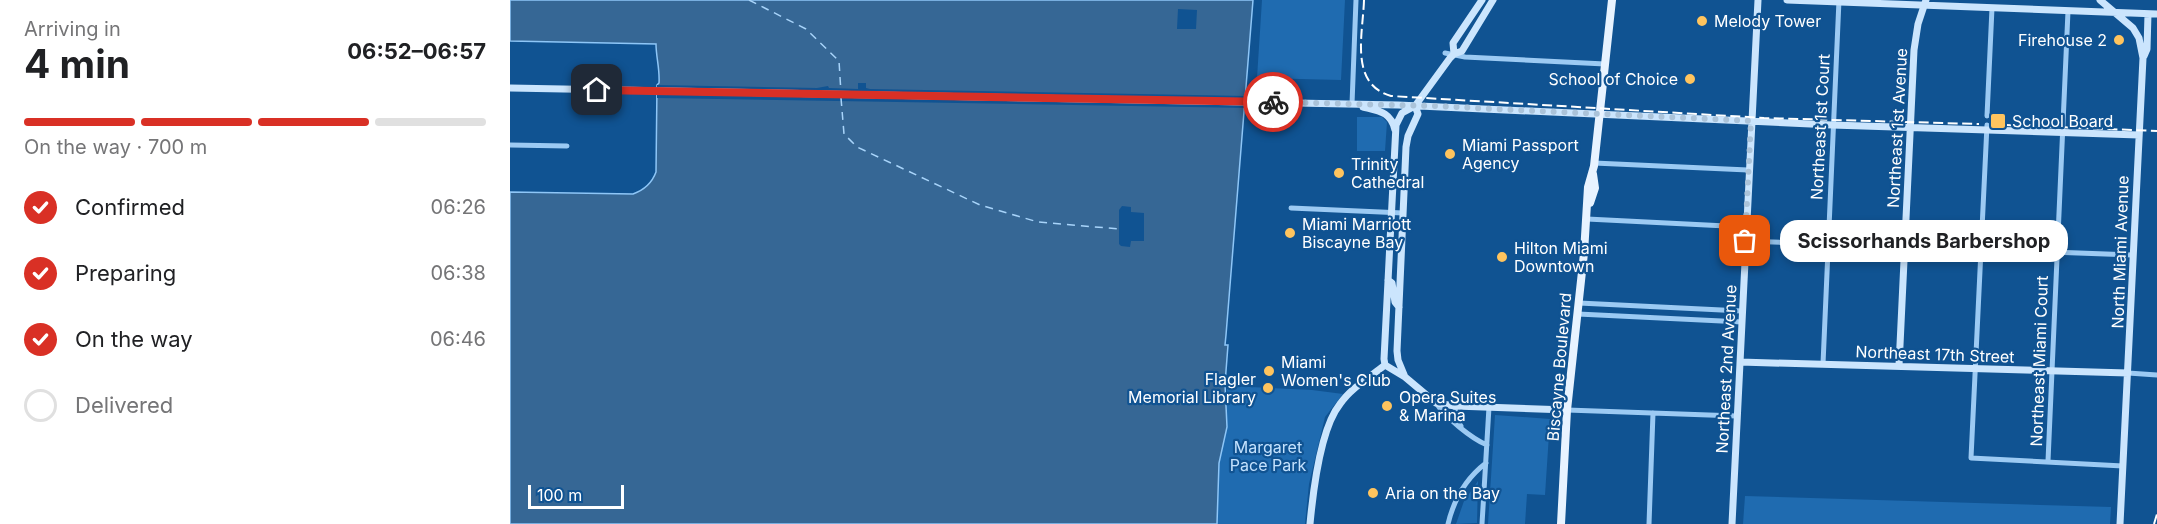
<!DOCTYPE html>
<html lang="en">
<head>
<meta charset="utf-8">
<style>
	body { margin:0; font-family:Inter,sans-serif; background:#f2f2f2; color:#202124; height:100vh; display:flex; flex-direction:column; font-size:22px; white-space:nowrap }
	* { box-sizing:border-box; margin:0 }
	p { font-size:20px; color:#757577 }
	.icon { flex:none; width:33px; height:33px; fill:none; stroke:currentColor; stroke-width:2; stroke-linecap:round; stroke-linejoin:round }
	.map { position:relative; flex:1; overflow:hidden }
	.sheet { display:flex; flex-direction:column; background:#fff; width:510px }
	.sheet>* { flex:none }
	.scale { position:absolute; left:18px; bottom:15px; width:96px; box-sizing:border-box; padding-left:6px; border:3px solid #fff; border-top:0; font-size:16px; line-height:21px; white-space:nowrap; color:#fff; -webkit-text-stroke:4px #105392; paint-order:stroke }
	.pin { position:absolute; display:grid; place-items:center; width:51px; height:51px; color:#fff; margin:-26px; border-radius:12px; box-shadow:0 3px 9px #0006 }
	.courier { position:absolute; display:grid; place-items:center; width:60px; height:60px; margin:-30px; border:4px solid #d93025; border-radius:50%; background:#fff; color:#222; box-shadow:0 2px 8px #0007 }
	.bubble { position:absolute; height:42px; border-radius:18px; background:#fff; box-shadow:0 3px 9px #0003; font-size:20px; font-weight:700; line-height:42px; text-align:center }
	.overview em { font-style:normal; font-weight:700 }
	.overview div { display:flex; flex-direction:column-reverse }
	.overview { display:flex; align-items:center; justify-content:space-between; height:102px; padding:0 24px }
	h1 { font-size:39px; font-weight:700; line-height:45px }
	.bar { display:grid; grid-template-columns:repeat(4,1fr); gap:9px 6px; align-content:center; height:72px; padding:0 24px }
	.bar i { height:8px; border-radius:4px; background:#e0e0e0 }
	.bar .selected { background:#d93025 }
	.bar p { grid-column:span 4 }
	ol { padding:0 24px; list-style:none }
	li { display:flex; align-items:center; gap:18px; height:66px }
	li p { margin-inline-start:auto }
	li .icon { padding:6px; border-radius:50%; background:#d93025; color:#fff; stroke-width:4 }
	li:last-child { color:#757577 }
	li i { width:33px; height:33px; border:3px solid #e0e0e0; border-radius:50% }
	main { display:flex; flex:1; min-height:0 }
	.map>svg:first-child { display:block }
	.green { fill:#1f6bb0 }
	.water { fill:#366795; stroke:#8ec6f7; stroke-width:1.5 }
	.pier { fill:#105392 }
	.lines { fill:none; stroke-linecap:round; stroke-linejoin:round }
	.ferry { stroke:#a8d4fa; stroke-width:1.5; stroke-dasharray:8 6; stroke-linecap:butt }
	.street { stroke:#9ccaf3; stroke-width:5 }
	.secondary { stroke:#cbe5fd; stroke-width:7 }
	.primary { stroke:#e8f3ff; stroke-width:8 }
	.rail { stroke:#fff; stroke-width:2; stroke-dasharray:10 4.5; stroke-linecap:butt }
	.done { stroke:#abc3d9; stroke-width:6; stroke-dasharray:0 10.8 }
	.route { stroke:#d93025; stroke-width:8 }
	.poi-dot { fill:#ffc45e; stroke:#105392; stroke-width:2 }
	.labels { text-anchor:middle; dominant-baseline:central; stroke-width:4.5; stroke-linejoin:round; paint-order:stroke }
	.poi-label { font-size:16px; fill:#fff; stroke:#105392; text-anchor:start }
	.street-label { font-size:16px; fill:#fff; stroke:#105392 }
	.park-label { font-size:16px; fill:#c4e2fe; stroke:#105392 }
</style>
</head>
<body>
<main>
<section class="sheet">
<div class="overview"><div><h1>4 min</h1><p>Arriving in</p></div><em>06:52–06:57</em></div>
<div class="bar"><i class="selected"></i><i class="selected"></i><i class="selected"></i><i></i><p>On the way · 700 m</p></div>
<ol>
<li><svg class="icon" aria-label="check" viewBox="0 0 24 24"><path d="M5 12l5 5 9-10"/></svg>Confirmed<p>06:26</p></li>
<li><svg class="icon" aria-label="check" viewBox="0 0 24 24"><path d="M5 12l5 5 9-10"/></svg>Preparing<p>06:38</p></li>
<li><svg class="icon" aria-label="check" viewBox="0 0 24 24"><path d="M5 12l5 5 9-10"/></svg>On the way<p>06:46</p></li>
<li><i></i>Delivered</li>
</ol>
</section>
<div class="map">
<svg width="1647" height="524" viewBox="0 0 1647 524">
	<rect width="100%" height="100%" fill="#105392"/>
	<!-- green -->
	<path class="green" d="M752,0H835L831,80L747,78Z
		M847,117H872L877,122L875,151H847Z
		M717,386L802,390L833,394L815,417L799,484L795,524H707L709,463L717,427Z
		M985,415L1040,419L1035,495L1017,494L1015,524H978Z
		M968,481L967,523L946,524L954,501Z
		M1235,496L1601,507L1600,524H1233Z"/>
	<!-- water -->
	<path class="water" d="M0,0H743L716,335L715,345H718L715,384L717,427L709,463L707,524H0V192L123,194C134,190 142,183 146,172L147,85L149,83C150,69 146,57 146,44L0,41Z"/>
	<!-- pier -->
	<path class="pier" d="M668,9L687,10L686,29H667Z
		M348,83H356V88L360,89L737,96V108L147,98V85L307,88L318,86L319,88L348,89Z
		M612,206L621,207V212L634,213V241H621L620,247L611,246L609,244V210Z"/>
	<g class="lines">
		<!-- ferry -->
		<path class="ferry" d="M239,0L296,29L329,61L331,93
			M331,98L334,134L347,147L470,205L528,222L609,229"/>
		<!-- street -->
		<path class="street" d="M935,53L955,57L1095,64
			M842,104L846,0
			M1477,116L1482,8
			M1477,125L1461,458L1613,466
			M0,145L57,146
			M1084,163L1238,170
			M781,208L893,213
			M1077,219L1236,227
			M1235,241L1623,255
			M1069,303L1232,311
			M1068,314L1232,322
			M1313,364L1329,0
			M1618,373L1647,375
			M926,403C935,417 962,439 977,445
			M945,406L946,418L951,426
			M1057,410L1227,416
			M1538,461L1558,11
			M938,524C944,499 955,479 976,463
			M972,524L979,407
			M1139,524L1143,413"/>
		<!-- secondary -->
		<path class="secondary" d="M983,0L952,51L944,54L940,58L905,106L892,113L886,125L874,359L875,365L895,377L926,403L945,406L1057,410
			M1277,0L1647,14
			M1590,0L1623,28L1629,38L1633,58L1610,524
			M944,54L943,43L972,0
			M1634,56L1637,49L1638,14
			M0,88L888,105L1322,125L1629,135
			M853,107C869,111 881,112 885,130
			M878,280L882,283L885,302L889,307
			M1230,362L1618,373
			M1389,366L1404,50L1408,24L1416,0
			M895,377L888,360L887,351L896,147L898,136L908,114L905,106
			M800,524C803,492 810,429 830,404C841,388 860,377 875,365
			M1222,524L1248,0"/>
		<!-- primary -->
		<path class="primary" d="M1080,203L1085,188L1083,174
			M1051,524L1057,410L1074,253L1078,187L1084,166L1102,0"/>
		<!-- rail -->
		<path class="rail" d="M854,0C853,34 839,84 881,96L1254,118L1469,124
			M1496,125L1647,131
			M1644,524L1647,514"/>
	</g>
	<g class="lines">
		<!-- done -->
		<path class="done" d="M763,102L923,106L1241,121L1235,241"/>
		<!-- route -->
		<path class="route" d="M87,90L763,102"/>
	</g>
	<!-- markers -->
	<g class="poi-dot">
		<circle cx="1192" cy="21" r="6"/>
		<circle cx="1609" cy="40" r="6"/>
		<circle cx="1180" cy="79" r="6"/>
		<rect x="1480" y="113" width="16" height="16" rx="3"/>
		<circle cx="940" cy="154" r="6"/>
		<circle cx="829" cy="173" r="6"/>
		<circle cx="780" cy="233" r="6"/>
		<circle cx="992" cy="257" r="6"/>
		<circle cx="759" cy="371" r="6"/>
		<circle cx="758" cy="388" r="6"/>
		<circle cx="877" cy="406" r="6"/>
		<circle cx="863" cy="493" r="6"/>
	</g>
	<g class="labels">
		<!-- poi labels -->
		<g class="poi-label">
			<text x="1204" y="21">Melody Tower</text>
			<text x="1597" y="40" text-anchor="end">Firehouse 2</text>
			<text x="1168" y="79" text-anchor="end">School of Choice</text>
			<text x="1502" y="121">School Board</text>
			<text x="952" y="145">Miami Passport<tspan x="952" dy="18">Agency</tspan></text>
			<text x="841" y="164">Trinity<tspan x="841" dy="18">Cathedral</tspan></text>
			<text x="792" y="224">Miami Marriott<tspan x="792" dy="18">Biscayne Bay</tspan></text>
			<text x="1004" y="248">Hilton Miami<tspan x="1004" dy="18">Downtown</tspan></text>
			<text x="771" y="362">Miami<tspan x="771" dy="18">Women's Club</tspan></text>
			<text x="746" y="379" text-anchor="end">Flagler<tspan x="746" dy="18">Memorial Library</tspan></text>
			<text x="889" y="397">Opera Suites<tspan x="889" dy="18">&amp; Marina</tspan></text>
			<text x="875" y="493">Aria on the Bay</text>
		</g>
		<!-- street labels -->
		<g class="street-label">
			<text transform="translate(1310 127) rotate(-87)">Northeast 1st Court</text>
			<text transform="translate(1387 128) rotate(-87)">Northeast 1st Avenue</text>
			<text transform="translate(1610 252) rotate(-88)">North Miami Avenue</text>
			<text transform="translate(1425 354) rotate(2)">Northeast 17th Street</text>
			<text transform="translate(1529 361) rotate(-88)">Northeast Miami Court</text>
			<text transform="translate(1049 367) rotate(-85)">Biscayne Boulevard</text>
			<text transform="translate(1216 369) rotate(-87)">Northeast 2nd Avenue</text>
		</g>
		<!-- park labels -->
		<g class="park-label">
			<text x="758" y="447">Margaret<tspan x="758" dy="18">Pace Park</tspan></text>
		</g>
	</g>
</svg>
<div class="scale">100 m</div>
<div class="pin" style="left:1235px;top:241px;background:#ea580c"><svg class="icon" aria-label="bag" viewBox="0 0 24 24"><path d="M5 8h14l-1 12H6zM9 8a3 3 0 0 1 6 0"/></svg></div>
<div class="pin" style="left:87px;top:90px;background:#1f2937"><svg class="icon" aria-label="home" viewBox="0 0 24 24"><path d="M3 11l9-7 9 7M6 9v11h12V9"/></svg></div>
<div class="courier" style="left:763px;top:102px"><svg class="icon" aria-label="bike" viewBox="0 0 24 24"><circle cx="6" cy="16" r="4"/><circle cx="18" cy="16" r="4"/><path d="M6 16l4-8h5l3 8M10 8l3 8H6M13 5h3"/></svg></div>
<div class="bubble" style="left:1270px;top:220px;width:288px">Scissorhands Barbershop</div>
</div>
</main>
</body>
</html>
